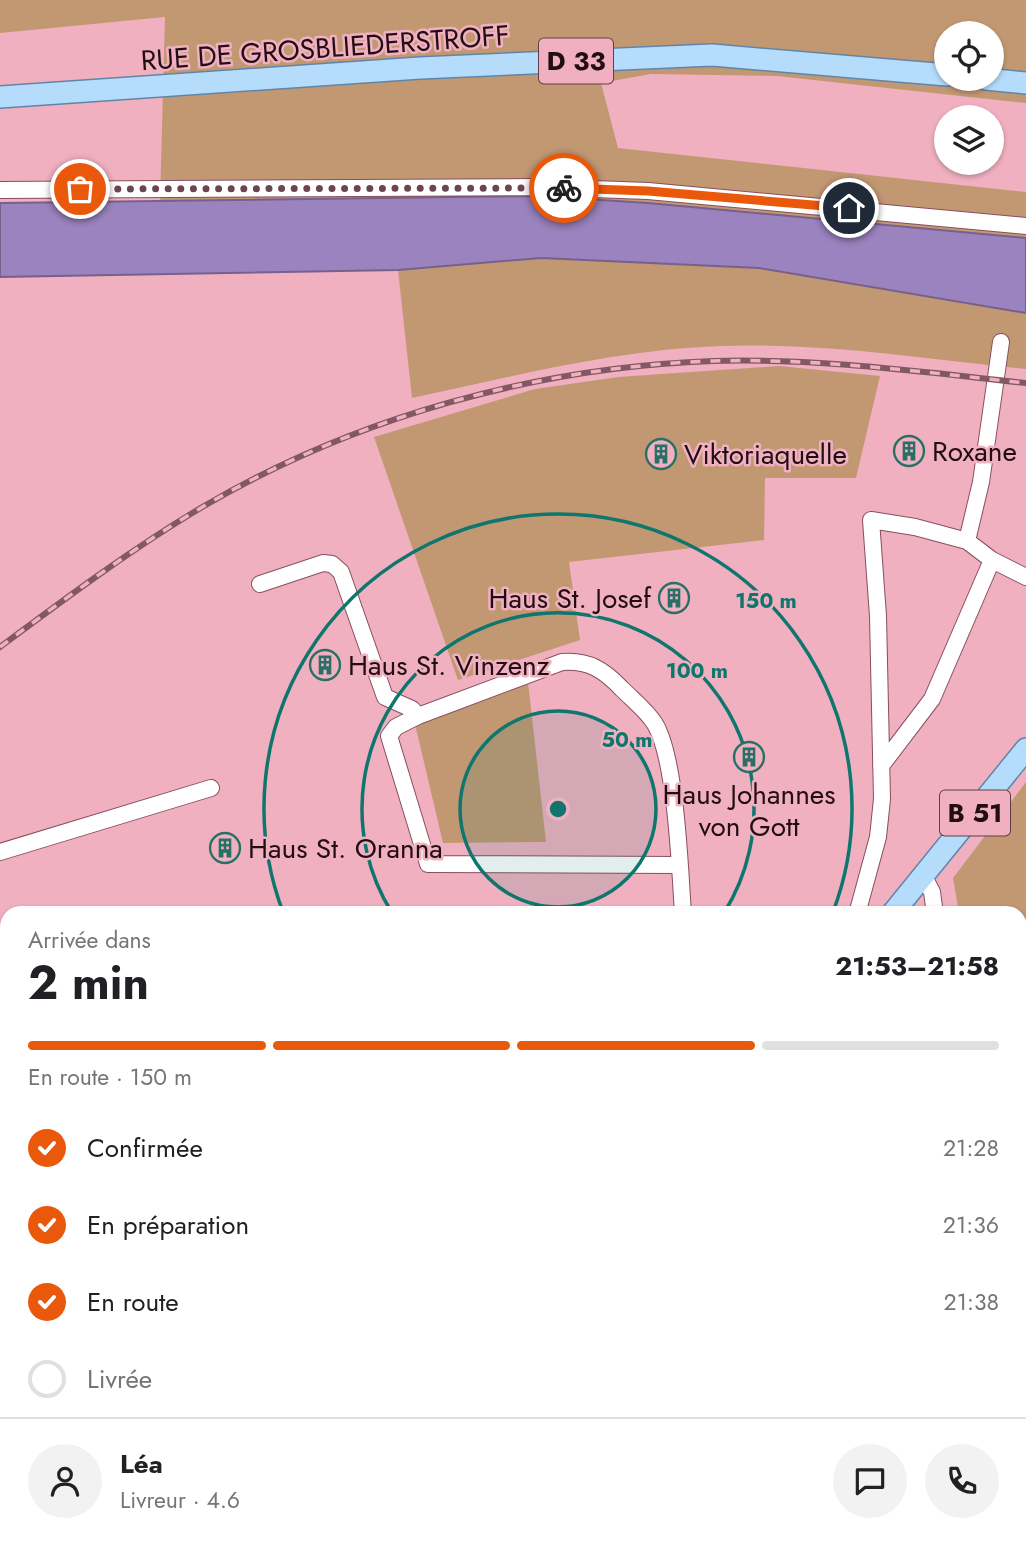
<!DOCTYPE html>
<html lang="fr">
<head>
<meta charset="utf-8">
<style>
	body { margin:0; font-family:Jost,sans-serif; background:#f2f2f2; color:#202124; height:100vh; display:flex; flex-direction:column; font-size:26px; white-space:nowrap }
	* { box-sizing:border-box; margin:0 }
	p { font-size:23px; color:#757577 }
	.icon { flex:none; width:38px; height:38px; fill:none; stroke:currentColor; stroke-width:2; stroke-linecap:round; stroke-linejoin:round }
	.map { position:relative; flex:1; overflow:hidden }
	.sheet { position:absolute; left:0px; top:906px; width:1027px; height:653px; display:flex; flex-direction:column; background:#fff; border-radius:21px 21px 0 0; box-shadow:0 2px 5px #0004 }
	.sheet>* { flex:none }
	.tools { position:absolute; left:934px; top:21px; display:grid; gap:14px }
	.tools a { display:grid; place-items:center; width:70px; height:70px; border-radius:50%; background:#fff; box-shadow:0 2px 5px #0004; font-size:35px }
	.pin { position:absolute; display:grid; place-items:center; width:60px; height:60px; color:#fff; margin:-30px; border:4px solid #fff; border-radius:50%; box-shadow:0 2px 7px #0007 }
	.courier { position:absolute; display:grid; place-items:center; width:70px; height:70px; margin:-35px; border:5px solid #ea580c; border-radius:50%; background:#fff; color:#222; box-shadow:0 2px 9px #0007 }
	.summary em { font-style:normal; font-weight:700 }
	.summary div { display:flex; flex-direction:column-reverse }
	.summary { display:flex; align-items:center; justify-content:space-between; height:119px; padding:0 28px }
	h1 { font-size:46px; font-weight:700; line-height:52px }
	.bar { display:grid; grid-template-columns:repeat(4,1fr); gap:10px 7px; align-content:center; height:84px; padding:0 28px }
	.bar i { height:9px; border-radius:5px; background:#e0e0e0 }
	.bar .on { background:#ea580c }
	.bar p { grid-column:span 4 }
	.line { display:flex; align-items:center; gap:18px; padding:0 28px; border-top:2px solid #e0e0e0 }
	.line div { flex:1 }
	.round { display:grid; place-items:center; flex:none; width:74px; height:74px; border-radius:37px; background:#f2f2f2 }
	ol { padding:0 28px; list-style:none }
	li { display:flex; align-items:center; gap:21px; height:77px }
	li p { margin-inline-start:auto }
	li .icon { padding:7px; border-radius:50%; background:#ea580c; color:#fff; stroke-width:4 }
	li:last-child { color:#757577 }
	li i { width:38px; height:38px; border:4px solid #e0e0e0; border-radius:50% }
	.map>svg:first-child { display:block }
	.built { fill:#e8a1b3 }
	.green { fill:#c29873; fill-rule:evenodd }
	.water { fill:#9b83bf; stroke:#77608c; stroke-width:2 }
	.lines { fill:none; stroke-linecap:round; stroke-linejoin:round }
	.minor-casing { stroke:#884f5f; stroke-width:18 }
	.major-casing { stroke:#6185a8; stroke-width:24 }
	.minor { stroke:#fff; stroke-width:16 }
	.major { stroke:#b5dcfb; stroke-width:21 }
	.rail-casing { stroke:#825864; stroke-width:6 }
	.rail { stroke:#f0b0c0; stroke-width:3.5; stroke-dasharray:10; stroke-linecap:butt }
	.done { stroke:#6b4650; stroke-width:7; stroke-dasharray:0 12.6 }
	.route { stroke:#ea580c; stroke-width:9 }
	.ring { fill:none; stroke:#0f766e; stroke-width:3.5 }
	.labels { text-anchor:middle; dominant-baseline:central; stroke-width:5; stroke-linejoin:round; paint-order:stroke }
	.shield { fill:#f0b0c0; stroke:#603e48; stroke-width:2 }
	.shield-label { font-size:26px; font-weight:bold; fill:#230d14 }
	.street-label { font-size:28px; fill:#230d14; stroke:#f0b0c0 }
	.poi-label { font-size:28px; fill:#230d14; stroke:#f0b0c0; text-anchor:start }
	.centre { fill:#0f766e; stroke:#f0b0c0; stroke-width:3.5 }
	.ring-label { font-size:21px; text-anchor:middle; font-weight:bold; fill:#0f766e; stroke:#f0b0c0; stroke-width:5; stroke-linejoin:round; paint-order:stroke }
</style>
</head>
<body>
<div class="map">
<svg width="1026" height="1558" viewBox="0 0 1026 1558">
	<rect width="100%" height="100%" fill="#f0b0c0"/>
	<!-- built -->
	<path class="built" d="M118,1552H434L430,1558H114Z"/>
	<!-- green -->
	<path class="green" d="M0,0H1026V103L777,76L651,74L601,83L618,148L1026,192V238L648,203L537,196L160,201L165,17L0,33ZM947,33H992V79H947Z
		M541,258L759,268L1026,313V369C925,359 822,342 720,346C615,350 514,376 412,398L398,270Z
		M779,366L880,376L856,478H765L764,540L569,562L580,640L458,680L374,437L535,389L618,377Z
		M528,682L546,842L443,843L415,724Z
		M1026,782V980L1020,981V914L959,913L953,878Z
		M1020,999H1026V1152L1020,1141Z"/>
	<!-- water -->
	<path class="water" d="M537,196L648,203L1026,238V313L759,268L541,258L398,270L0,277V203Z"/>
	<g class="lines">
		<!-- minor casing -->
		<g class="minor-casing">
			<path id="minor" d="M0,190L538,187L648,191L1026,226
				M967,541L981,482L1001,342
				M260,584L323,563L332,564L341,572L385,697L412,709L418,716
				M881,766L932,699L992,560
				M0,852L211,788
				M679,865L428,864L389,736L396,727L418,716L562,662C589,660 604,670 622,689C633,700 647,711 655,724C676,759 680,869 683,914
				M923,875L932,892L935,914
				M857,914L878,837L882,799L878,616L871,520L915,527L967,541L992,560L1026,577
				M0,981L7,983
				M1020,992H1026
				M1020,1150L1026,1160
				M241,1552L248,1558"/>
		</g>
		<!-- major casing -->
		<g class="major-casing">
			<path id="major" d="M986,79L1026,83
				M0,97L420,68L712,55L947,75
				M892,914L1026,749
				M616,1558L619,1552"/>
		</g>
		<!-- minor -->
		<use href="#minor" class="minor"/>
		<!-- major -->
		<use href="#major" class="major"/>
		<!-- rail casing -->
		<g class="rail-casing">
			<path id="rail" d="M0,647C66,598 133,548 204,506C356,417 537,367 713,361C818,358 922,372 1026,383"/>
		</g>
		<!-- rail -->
		<use href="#rail" class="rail"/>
	</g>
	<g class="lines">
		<!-- done -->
		<path class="done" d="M80,189L564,188"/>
		<!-- route -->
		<path class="route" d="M564,188L648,191L849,208"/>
	</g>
	<!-- distance rings -->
	<circle cx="558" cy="809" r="98" fill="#0f766e" fill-opacity=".12"/>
	<g class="ring">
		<circle cx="558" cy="809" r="98"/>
		<path d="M392 913A196 196 0 1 1 724 913"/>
		<path d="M283 912A294 294 0 1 1 833 912"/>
	</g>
	<!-- icons -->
	<defs>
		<g id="building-ring" transform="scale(1.575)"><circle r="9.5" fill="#f0b0c0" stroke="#286f65" stroke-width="1.5"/><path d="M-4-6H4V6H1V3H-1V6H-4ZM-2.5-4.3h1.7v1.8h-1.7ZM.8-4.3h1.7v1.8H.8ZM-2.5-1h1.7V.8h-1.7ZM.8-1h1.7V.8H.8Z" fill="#286f65"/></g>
	</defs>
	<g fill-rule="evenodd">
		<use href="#building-ring" x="909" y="451"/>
		<use href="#building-ring" x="661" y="454"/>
		<use href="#building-ring" x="674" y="598"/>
		<use href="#building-ring" x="325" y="665"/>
		<use href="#building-ring" x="749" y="757"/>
		<use href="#building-ring" x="225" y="848"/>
	</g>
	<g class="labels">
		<!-- shield labels -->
		<g class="shield">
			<rect x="539" y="38.5" width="74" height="45" rx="5"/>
			<rect x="940" y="790.5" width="70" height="45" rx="5"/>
		</g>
		<g class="shield-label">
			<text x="576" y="61">D 33</text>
			<text x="975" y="813">B 51</text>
		</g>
		<!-- street labels -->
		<g class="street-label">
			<text transform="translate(325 48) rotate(-4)">RUE DE GROSBLIEDERSTROFF</text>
		</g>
		<!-- poi labels -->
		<g class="poi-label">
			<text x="932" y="451">Roxane</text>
			<text x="684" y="454">Viktoriaquelle</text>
			<text x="651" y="598" text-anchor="end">Haus St. Josef</text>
			<text x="348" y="665">Haus St. Vinzenz</text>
			<text x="749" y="794" text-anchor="middle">Haus Johannes<tspan x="749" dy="32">von Gott</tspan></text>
			<text x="248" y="848">Haus St. Oranna</text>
		</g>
	</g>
	<circle cx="558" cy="809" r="10" class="centre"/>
	<g class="ring-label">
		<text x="766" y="608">150 m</text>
		<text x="697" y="678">100 m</text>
		<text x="627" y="747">50 m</text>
	</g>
</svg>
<div class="tools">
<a><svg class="icon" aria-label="locate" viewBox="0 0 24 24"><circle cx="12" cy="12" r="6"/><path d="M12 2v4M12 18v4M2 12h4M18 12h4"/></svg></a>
<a><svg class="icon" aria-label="layers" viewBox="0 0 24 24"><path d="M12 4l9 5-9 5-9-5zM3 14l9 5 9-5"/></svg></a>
</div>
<div class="pin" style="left:80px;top:189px;background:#ea580c"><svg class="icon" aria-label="bag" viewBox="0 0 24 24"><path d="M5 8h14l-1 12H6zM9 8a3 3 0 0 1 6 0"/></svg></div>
<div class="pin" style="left:849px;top:208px;background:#1f2937"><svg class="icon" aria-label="home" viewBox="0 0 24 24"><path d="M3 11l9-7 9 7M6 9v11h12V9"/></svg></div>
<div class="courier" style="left:564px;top:188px"><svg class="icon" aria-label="bike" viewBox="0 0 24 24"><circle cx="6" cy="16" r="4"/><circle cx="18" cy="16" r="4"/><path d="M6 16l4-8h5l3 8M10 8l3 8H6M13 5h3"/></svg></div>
<section class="sheet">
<div class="summary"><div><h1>2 min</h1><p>Arrivée dans</p></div><em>21:53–21:58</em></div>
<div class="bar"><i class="on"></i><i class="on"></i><i class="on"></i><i></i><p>En route · 150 m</p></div>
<ol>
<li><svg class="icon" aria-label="check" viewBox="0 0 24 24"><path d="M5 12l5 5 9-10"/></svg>Confirmée<p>21:28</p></li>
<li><svg class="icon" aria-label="check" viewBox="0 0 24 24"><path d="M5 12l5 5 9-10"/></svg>En préparation<p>21:36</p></li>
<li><svg class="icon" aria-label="check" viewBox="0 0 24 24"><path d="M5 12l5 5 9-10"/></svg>En route<p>21:38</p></li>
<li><i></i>Livrée</li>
</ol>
<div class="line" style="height:126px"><a class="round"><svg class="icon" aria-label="person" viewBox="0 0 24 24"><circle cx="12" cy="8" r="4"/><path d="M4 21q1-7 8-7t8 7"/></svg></a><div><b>Léa</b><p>Livreur · 4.6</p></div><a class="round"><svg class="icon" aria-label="chat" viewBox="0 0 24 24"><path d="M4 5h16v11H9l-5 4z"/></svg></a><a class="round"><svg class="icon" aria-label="phone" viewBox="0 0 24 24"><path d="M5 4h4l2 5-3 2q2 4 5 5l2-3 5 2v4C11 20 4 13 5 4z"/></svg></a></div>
</section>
</div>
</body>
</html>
